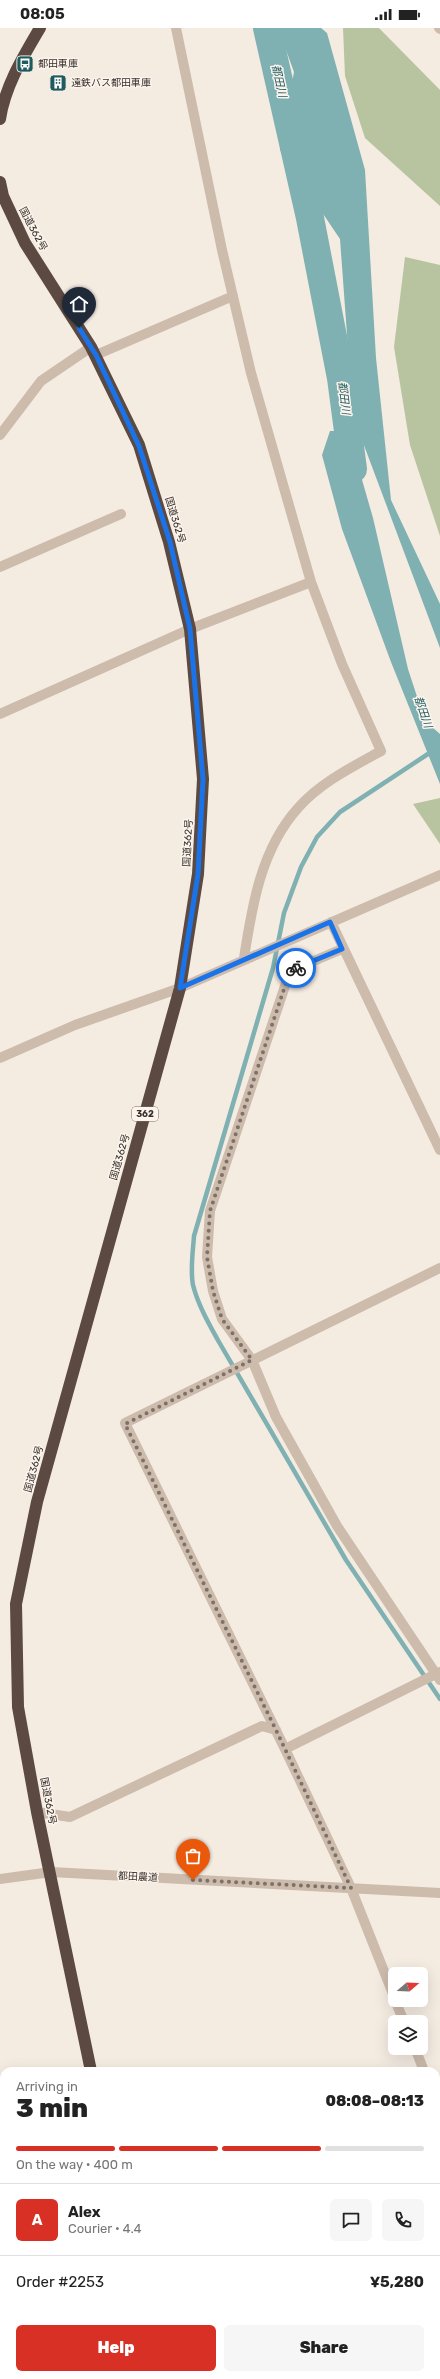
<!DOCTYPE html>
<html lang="en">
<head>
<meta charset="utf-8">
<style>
	body { margin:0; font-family:Rubik,"Noto Sans JP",sans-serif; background:#f6f6f6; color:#222; height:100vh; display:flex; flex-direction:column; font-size:15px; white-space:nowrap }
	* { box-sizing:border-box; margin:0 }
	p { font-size:13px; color:#767676 }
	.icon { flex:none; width:22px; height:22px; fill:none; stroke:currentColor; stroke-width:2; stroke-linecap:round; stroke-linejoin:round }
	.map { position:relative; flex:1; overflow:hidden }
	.side { position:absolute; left:0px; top:2039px; width:440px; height:312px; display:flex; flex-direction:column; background:#fff; border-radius:12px 12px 0 0; box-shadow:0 4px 16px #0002 }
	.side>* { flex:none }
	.needle { width:26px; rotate:71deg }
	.fabs { position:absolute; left:388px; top:1939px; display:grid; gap:8px }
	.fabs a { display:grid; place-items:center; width:40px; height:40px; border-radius:6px; background:#fff; box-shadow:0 4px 16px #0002; font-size:20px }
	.pin { position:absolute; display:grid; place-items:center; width:34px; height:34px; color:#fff; margin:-41px -17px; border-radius:50% 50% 50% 0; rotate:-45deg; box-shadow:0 0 4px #0007 }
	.pin .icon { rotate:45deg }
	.courier { position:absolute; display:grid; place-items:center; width:40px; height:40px; margin:-20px; border:3px solid #1a73e8; border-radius:50%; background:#fff; color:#222; box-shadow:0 1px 5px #0007 }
	.summary em { font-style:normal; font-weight:800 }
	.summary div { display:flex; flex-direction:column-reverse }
	.summary { display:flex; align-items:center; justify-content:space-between; height:68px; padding:0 16px }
	h1 { font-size:26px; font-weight:800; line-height:30px }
	.bar { display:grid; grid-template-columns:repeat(4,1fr); gap:6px 4px; align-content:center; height:48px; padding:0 16px }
	.bar i { height:5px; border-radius:3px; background:#e0e0e0 }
	.bar .on { background:#d93025 }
	.bar p { grid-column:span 4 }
	.line { display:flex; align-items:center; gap:10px; padding:0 16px; border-top:1px solid #e0e0e0 }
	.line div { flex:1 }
	.round { display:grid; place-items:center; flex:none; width:42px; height:42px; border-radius:6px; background:#f6f6f6 }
	.cta { display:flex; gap:8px; margin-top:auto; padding:8px 16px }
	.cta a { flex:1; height:46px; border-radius:6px; background:#d93025; color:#fff; font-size:16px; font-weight:800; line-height:46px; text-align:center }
	.cta a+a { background:#f6f6f6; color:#222 }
	.status { display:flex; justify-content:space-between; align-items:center; height:28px; padding:0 20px; background:#fff; direction:ltr }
	.status svg { height:11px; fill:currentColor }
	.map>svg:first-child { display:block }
	.green { fill:#b8c4a0 }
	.water { fill:#7fb0b2 }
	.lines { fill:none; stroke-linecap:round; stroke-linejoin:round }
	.stream { stroke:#7fb0b2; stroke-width:4.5 }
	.river { stroke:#7fb0b2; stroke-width:28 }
	.minor { stroke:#cdbbac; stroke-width:10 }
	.highway { stroke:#5c4a42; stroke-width:12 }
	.done { stroke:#7c716b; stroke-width:4; stroke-dasharray:0 7.2 }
	.route { stroke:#1a73e8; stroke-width:5 }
	.labels { text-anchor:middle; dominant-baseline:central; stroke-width:3; stroke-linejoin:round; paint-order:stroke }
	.shield { fill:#fbf5ee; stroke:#756b66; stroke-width:1 }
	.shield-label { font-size:9px; font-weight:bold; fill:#3b302b }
	.poi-label { font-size:10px; fill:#3b302b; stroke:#fbf5ee; text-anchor:start }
	.street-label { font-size:10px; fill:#3b302b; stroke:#fbf5ee }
	.water-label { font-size:11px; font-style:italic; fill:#1f5a5e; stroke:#fbf5ee }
</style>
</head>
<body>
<div class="status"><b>08:05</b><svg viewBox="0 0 49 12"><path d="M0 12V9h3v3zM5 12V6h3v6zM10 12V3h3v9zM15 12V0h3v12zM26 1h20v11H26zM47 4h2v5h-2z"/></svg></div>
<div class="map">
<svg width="440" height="2351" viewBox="0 0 440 2351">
	<rect width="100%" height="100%" fill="#f4ebe1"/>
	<!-- green -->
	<path class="green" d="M343,0H379L440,62V178L365,110L345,48Z
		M405,229L440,237V508L410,417L394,319Z
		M440,770V816L413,776Z
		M436,2259L440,2262V2351H104L103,2347H436Z"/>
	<!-- water -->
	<path class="water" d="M278,0H321L327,5L365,142L376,330L391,472L440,576V620L353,388L340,211L280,122L294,44Z
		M330,403H348L373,490L408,641L425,693L440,706V756L391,634L342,501L322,427Z"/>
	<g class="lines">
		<!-- stream -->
		<path class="stream" d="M431,724L340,784L317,809L301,839L284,885L273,940L194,1208C193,1223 190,1242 193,1257C198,1277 209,1296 219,1314L346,1532L440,1671"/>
		<!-- river -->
		<path class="river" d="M267,0L310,190L341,350L353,441"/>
		<!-- minor -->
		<path class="minor" d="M176,0L222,222L251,345L311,554L342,636L381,723C352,739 320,755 298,780C261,821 252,878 244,930
			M439,0L440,1
			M96,327L233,268
			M0,407L41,353L91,319
			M0,539L121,486
			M0,686L190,601L311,554
			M331,894L440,1122
			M342,921L290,943L210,1183L207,1229L213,1263L222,1291L252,1332L276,1389L337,1498L440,1652
			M0,1030L75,997L180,960L440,847
			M285,1721L440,1644
			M37,1784L70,1789L262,1698L276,1702
			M0,1851L51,1844L440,1865
			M395,1971L351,1860L285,1721L125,1395L440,1240
			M395,1972L404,1994
			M415,2020L424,2043
			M436,2073L440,2083
			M0,2119L4,2117
			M436,2233H440"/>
		<!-- highway -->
		<path class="highway" d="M0,91C5,58 23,29 40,0
			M0,154L3,168L25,215L91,319L139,417L169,514L190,601L203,751L198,846L180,960L37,1474L16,1576L18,1679L37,1784L91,2043
			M266,2347L270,2351"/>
	</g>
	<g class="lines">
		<!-- done -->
		<path class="done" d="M193,1852L351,1860L276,1702L125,1396L252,1332L222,1291L213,1263L207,1229L210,1183L290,943L296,940"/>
		<!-- route -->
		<path class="route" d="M79,300L96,327L139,418L170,514L190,601L203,751L198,846L180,960L330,894L342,921L296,940"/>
	</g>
	<!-- icons -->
	<defs>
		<g id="bus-square" transform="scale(0.9)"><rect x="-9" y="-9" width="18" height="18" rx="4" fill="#1f5a5e" stroke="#fbf5ee"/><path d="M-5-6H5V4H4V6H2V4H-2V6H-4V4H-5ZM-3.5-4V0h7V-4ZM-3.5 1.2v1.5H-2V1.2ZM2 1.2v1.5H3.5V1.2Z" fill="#fff"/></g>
		<g id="building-square" transform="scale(0.9)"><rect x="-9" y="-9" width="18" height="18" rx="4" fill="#1f5a5e" stroke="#fbf5ee"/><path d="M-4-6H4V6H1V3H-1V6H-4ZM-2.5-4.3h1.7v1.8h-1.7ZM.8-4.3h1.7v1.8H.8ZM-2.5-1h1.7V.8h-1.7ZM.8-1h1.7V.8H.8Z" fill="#fff"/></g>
	</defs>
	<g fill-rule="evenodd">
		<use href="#bus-square" x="25" y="36"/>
		<use href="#building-square" x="58" y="55"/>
	</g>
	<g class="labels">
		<!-- shield labels -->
		<rect class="shield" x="132" y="1079" width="26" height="14" rx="3"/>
		<g class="shield-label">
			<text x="145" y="1086">362</text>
		</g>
		<!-- poi labels -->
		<g class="poi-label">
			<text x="38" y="36">都田車庫</text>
			<text x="71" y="55">遠鉄バス都田車庫</text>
		</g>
		<!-- street labels -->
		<g class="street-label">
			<text transform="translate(33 201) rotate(62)">国道362号</text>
			<text transform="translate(175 492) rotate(73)">国道362号</text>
			<text transform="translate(188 815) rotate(-87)">国道362号</text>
			<text transform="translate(120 1129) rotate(-74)">国道362号</text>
			<text transform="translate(34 1441) rotate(-75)">国道362号</text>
			<text transform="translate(48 1773) rotate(79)">国道362号</text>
			<text transform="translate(138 1849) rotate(3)">都田農道</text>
		</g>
		<!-- water labels -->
		<g class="water-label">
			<text transform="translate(279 53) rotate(77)">都田川</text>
			<text transform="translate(344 370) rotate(83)">都田川</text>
			<text transform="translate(423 684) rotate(71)">都田川</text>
		</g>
	</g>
</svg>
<div class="fabs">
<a><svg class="needle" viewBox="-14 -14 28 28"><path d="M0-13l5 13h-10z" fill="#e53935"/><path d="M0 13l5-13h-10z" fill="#767676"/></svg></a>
<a><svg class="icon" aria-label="layers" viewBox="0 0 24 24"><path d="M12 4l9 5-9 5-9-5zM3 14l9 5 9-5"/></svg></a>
</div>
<div class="pin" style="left:193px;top:1852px;background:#ea580c"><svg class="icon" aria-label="bag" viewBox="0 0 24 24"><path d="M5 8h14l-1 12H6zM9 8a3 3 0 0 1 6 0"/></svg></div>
<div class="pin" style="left:79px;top:300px;background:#1f2937"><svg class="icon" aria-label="home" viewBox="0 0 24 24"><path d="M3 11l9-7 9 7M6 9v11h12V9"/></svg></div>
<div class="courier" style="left:296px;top:940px"><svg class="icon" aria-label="bike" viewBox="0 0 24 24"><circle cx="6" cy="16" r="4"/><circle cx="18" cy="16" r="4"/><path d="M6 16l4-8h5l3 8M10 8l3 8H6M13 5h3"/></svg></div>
<section class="side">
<div class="summary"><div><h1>3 min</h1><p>Arriving in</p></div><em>08:08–08:13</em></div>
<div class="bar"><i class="on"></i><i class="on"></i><i class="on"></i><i></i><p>On the way · 400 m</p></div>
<div class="line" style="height:72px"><b class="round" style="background:#d93025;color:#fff">A</b><div><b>Alex</b><p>Courier · 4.4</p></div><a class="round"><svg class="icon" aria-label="chat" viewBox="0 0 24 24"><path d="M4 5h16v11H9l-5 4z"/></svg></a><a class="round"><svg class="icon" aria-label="phone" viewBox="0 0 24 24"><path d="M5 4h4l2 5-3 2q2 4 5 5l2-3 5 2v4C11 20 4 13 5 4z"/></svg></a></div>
<div class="line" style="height:52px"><div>Order #2253</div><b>¥5,280</b></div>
<div class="cta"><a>Help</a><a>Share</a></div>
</section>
</div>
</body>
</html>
